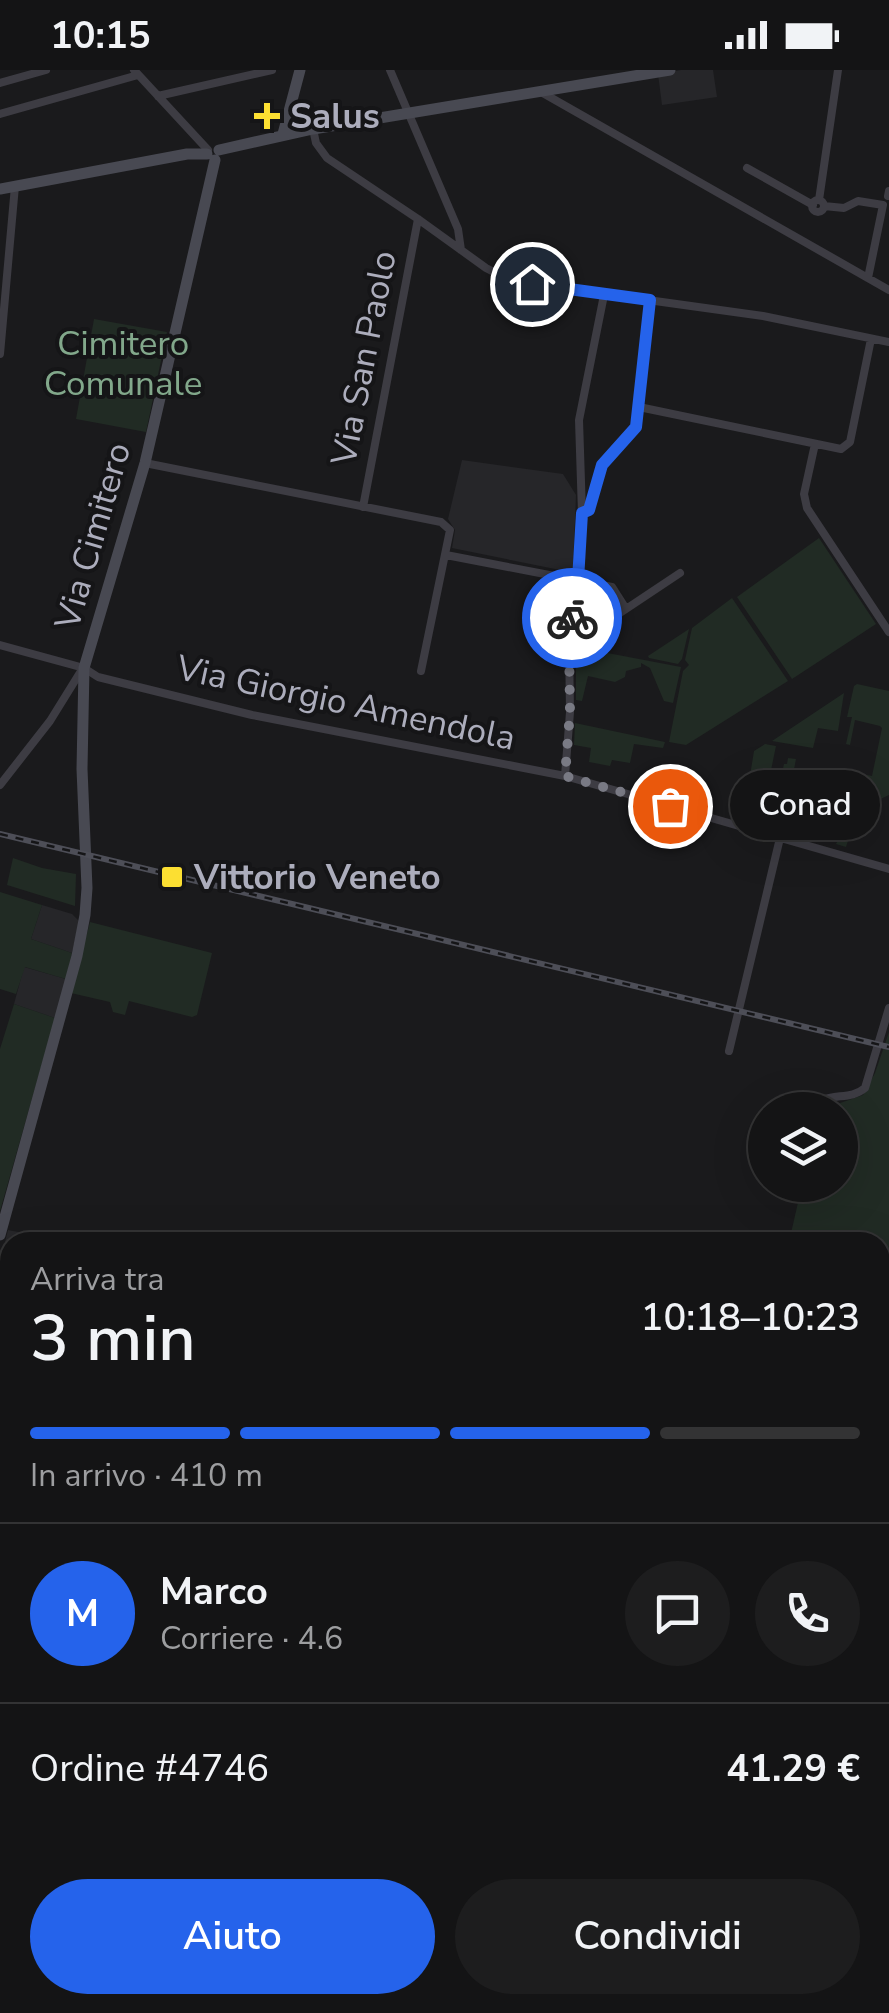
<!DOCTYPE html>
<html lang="it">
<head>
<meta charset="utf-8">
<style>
	body { margin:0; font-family:"Nunito Sans",sans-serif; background:#1d1d1e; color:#f1f3f6; height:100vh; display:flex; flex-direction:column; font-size:38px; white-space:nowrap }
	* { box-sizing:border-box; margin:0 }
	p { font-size:32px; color:#9d9ea0 }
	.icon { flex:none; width:55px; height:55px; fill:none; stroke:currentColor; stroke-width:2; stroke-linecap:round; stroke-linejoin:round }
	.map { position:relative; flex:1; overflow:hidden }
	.details { position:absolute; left:0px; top:1162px; width:890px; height:782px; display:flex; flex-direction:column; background:#141415; border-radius:30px 30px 0 0; box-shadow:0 10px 40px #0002,0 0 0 2px #333334 }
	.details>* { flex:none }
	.buttons { position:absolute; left:748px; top:1022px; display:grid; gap:20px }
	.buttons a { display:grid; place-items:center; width:110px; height:110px; border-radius:50%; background:#141415; box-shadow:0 10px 40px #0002,0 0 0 2px #333334; font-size:50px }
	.pin { position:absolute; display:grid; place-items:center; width:85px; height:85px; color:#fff; margin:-42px; border:5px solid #fff; border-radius:50%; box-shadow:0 2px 10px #0007 }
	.courier { position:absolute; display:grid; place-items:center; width:100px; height:100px; margin:-50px; border:8px solid #2563eb; border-radius:50%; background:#fff; color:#222; box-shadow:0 2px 12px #0007 }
	.bubble { position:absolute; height:70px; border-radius:35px; background:#141415; box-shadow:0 10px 40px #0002,0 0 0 2px #333334; font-size:32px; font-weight:600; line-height:70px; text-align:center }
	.head em { font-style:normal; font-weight:600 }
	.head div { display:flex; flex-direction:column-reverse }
	.head { display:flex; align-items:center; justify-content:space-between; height:170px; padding:0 30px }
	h1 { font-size:65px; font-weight:600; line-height:75px }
	.bar { display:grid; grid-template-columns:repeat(4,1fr); gap:15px 10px; align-content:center; height:120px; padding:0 30px }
	.bar i { height:12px; border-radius:8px; background:#333334 }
	.bar .active { background:#2563eb }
	.bar p { grid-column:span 4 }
	.line { display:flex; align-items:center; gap:25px; padding:0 30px; border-top:2px solid #333334 }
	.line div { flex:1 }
	.round { display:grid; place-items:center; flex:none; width:105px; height:105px; border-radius:52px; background:#1d1d1e }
	.cta { display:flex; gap:20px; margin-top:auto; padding:20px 30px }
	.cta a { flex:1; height:115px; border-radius:60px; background:#2563eb; color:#fff; font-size:40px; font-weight:600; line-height:115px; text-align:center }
	.cta a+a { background:#1d1d1e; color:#f1f3f6 }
	.status { display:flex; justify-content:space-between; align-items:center; height:70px; padding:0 50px; background:#141415; direction:ltr }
	.status svg { height:28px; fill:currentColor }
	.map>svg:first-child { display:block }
	.built { fill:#262629 }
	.green { fill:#212b24 }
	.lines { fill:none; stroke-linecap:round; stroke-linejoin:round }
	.stream { stroke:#2e3541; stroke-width:2.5 }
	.street { stroke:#3d3c43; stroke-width:8 }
	.secondary { stroke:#484952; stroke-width:11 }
	.rail-casing { stroke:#4d4e57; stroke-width:6 }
	.rail { stroke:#151517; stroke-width:2.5; stroke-dasharray:8; stroke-linecap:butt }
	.done { stroke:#797a84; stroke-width:10; stroke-dasharray:0 18 }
	.route { stroke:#2563eb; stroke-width:12 }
	.poi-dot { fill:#fcdf32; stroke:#151517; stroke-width:4 }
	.labels { text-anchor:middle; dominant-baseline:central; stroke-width:8; stroke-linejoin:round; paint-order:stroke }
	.poi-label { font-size:35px; font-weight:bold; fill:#acadbc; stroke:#151517; text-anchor:start }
	.park-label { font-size:35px; fill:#82a88b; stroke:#151517 }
	.street-label { font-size:35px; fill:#acadbc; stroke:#151517 }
</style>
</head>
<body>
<div class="status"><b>10:15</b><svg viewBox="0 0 49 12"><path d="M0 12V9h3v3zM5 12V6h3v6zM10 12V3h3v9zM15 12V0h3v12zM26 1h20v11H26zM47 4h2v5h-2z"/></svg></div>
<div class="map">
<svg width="889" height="1943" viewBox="0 0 889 1943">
	<rect width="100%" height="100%" fill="#1a1a1c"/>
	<!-- built -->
	<path class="built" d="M681,0H713L717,27L662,35L658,4Z
		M462,390L563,404L576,425L573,499L570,502L452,478L455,460L448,449Z
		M42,835L72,844L79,851L72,883L31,869Z
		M24,897L66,909L55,948L14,934Z
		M8,1160L69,1172H10V1253L0,1250V1192Z"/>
	<!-- green -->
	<path class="green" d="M94,249L167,262L146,362L76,349Z
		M819,468L876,554L792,609L737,527Z
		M732,528L788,611L686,675L669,672L683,601L689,595L685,590L692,558Z
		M689,559L682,589L678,594L649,588L648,586Z
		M576,577L681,597L673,633L664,631L650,598L641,593V597L626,601L625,607L615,612L588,606L582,631L576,630Z
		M857,614L889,621V725L872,733L859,744L857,743L846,777L836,774L841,765L838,763L841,744L747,724L754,681L765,674L776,676L769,710L780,712L784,694H787L788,688L796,689L791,715L837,726L840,709L844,710L842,722L863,726L867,705L872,706L882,658L880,656L855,650L850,675L846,674L852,647H847L854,616Z
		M844,623L838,661L818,658L813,678L772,671Z
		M575,653L665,672L663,678L634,674L630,693L612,690L610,696L589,692L591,678L574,675Z
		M13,788L42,798L76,804L75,836L7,815Z
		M0,822L42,835L31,869L72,883L66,909L25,897L16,924L0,919Z
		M90,852L212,883L197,945L192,947L129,931L125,945L113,942L110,932L71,923Z
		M14,934L55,948L0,1141V979Z
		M889,962V1319L880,1338V1172H789L802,1115H840V1040H825L826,1038L863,1025L875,1003Z
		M889,1335V1437L882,1441L888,1460L880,1470V1348Z"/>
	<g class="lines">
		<!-- stream -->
		<path class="stream" d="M297,1943L303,1935
			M613,1943L616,1935"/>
		<!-- street -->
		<path class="street" d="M134,0L208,80
			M390,0L458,159L461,180
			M0,13L46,0
			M541,22L889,220
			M158,26L272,0
			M0,44L138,5
			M313,59L316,73L327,88L418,149L486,198L511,211L763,246L889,272
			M747,98L813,135
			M888,126L889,121
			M819,130L838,0
			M812 136a6 6 0 1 1 12 0a6 6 0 1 1-12 0Z
			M824,136L844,138L858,131L883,135L868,208
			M650,230L639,337L841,379L850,372L871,269
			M0,284L15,116
			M815,374L804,424L807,438L889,562
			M145,393L441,452L450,460L421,601
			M363,437L418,149
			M582,443L589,440L601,395L636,357L639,337
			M446,485L612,517L626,539
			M574,540L597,529L595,540L608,551L680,503
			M0,575L84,598L98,607L252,645L565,706L889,799
			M565,706L570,642L569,572L578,510L582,443L579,350L604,225
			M0,715L50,651L81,601
			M729,981L780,768
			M822,1030C837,1024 852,1029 865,1018L889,938
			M880,1540L889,1493
			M0,1609L10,1610
			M880,1706L889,1708
			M0,1886L10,1888"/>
		<!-- secondary -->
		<path class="secondary" d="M283,64L300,0
			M219,80L313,59L670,0
			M0,119L187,84H207
			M0,1165L77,886L85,845L87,818L82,699L84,598L145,393L215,90"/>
		<!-- rail casing -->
		<g class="rail-casing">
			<path id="rail" d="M0,764L889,977"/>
		</g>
		<!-- rail -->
		<use href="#rail" class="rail"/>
	</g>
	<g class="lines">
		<!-- done -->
		<path class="done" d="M572,548L569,572L570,642L565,706L670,736"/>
		<!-- route -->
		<path class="route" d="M532,214L650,230L636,357L602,395L589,440L582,443L578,510L572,548"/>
	</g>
	<!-- markers -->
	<g class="poi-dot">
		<path d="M262 31h10v10h10v10h-10v10h-10v-10h-10v-10h10z"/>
		<rect x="160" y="795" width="24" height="24" rx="5"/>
	</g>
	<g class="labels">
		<!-- poi labels -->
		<g class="poi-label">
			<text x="290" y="46">Salus</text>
			<text x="194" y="807">Vittorio Veneto</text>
		</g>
		<!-- park labels -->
		<g class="park-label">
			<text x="123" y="273">Cimitero<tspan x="123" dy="40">Comunale</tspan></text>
		</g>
		<!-- street labels -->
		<g class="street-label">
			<text transform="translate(364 288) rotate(-79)">Via San Paolo</text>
			<text transform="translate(93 466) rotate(-74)">Via Cimitero</text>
			<text transform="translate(346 633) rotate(12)">Via Giorgio Amendola</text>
		</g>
	</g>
</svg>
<div class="buttons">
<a><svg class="icon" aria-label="layers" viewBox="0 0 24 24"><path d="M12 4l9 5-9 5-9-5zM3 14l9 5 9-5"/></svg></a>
</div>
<div class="pin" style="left:670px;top:736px;background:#ea580c"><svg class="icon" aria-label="bag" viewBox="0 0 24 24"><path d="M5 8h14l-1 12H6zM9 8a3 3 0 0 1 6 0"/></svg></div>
<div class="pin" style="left:532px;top:214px;background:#1f2937"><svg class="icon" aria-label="home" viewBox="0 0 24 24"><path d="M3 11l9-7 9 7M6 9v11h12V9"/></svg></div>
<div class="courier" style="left:572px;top:548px"><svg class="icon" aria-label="bike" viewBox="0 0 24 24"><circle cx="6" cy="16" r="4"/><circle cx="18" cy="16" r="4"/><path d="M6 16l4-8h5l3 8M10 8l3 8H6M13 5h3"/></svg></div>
<div class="bubble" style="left:730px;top:700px;width:150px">Conad</div>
<section class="details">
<div class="head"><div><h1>3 min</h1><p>Arriva tra</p></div><em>10:18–10:23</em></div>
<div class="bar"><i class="active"></i><i class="active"></i><i class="active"></i><i></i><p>In arrivo · 410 m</p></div>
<div class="line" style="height:180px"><b class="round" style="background:#2563eb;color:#fff">M</b><div><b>Marco</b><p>Corriere · 4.6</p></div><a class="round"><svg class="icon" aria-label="chat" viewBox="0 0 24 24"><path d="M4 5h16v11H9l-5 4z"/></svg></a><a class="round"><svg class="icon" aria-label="phone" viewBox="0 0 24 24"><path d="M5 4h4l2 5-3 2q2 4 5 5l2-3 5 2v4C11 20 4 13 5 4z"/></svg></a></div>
<div class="line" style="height:130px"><div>Ordine #4746</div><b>41.29 €</b></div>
<div class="cta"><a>Aiuto</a><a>Condividi</a></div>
</section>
</div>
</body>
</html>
